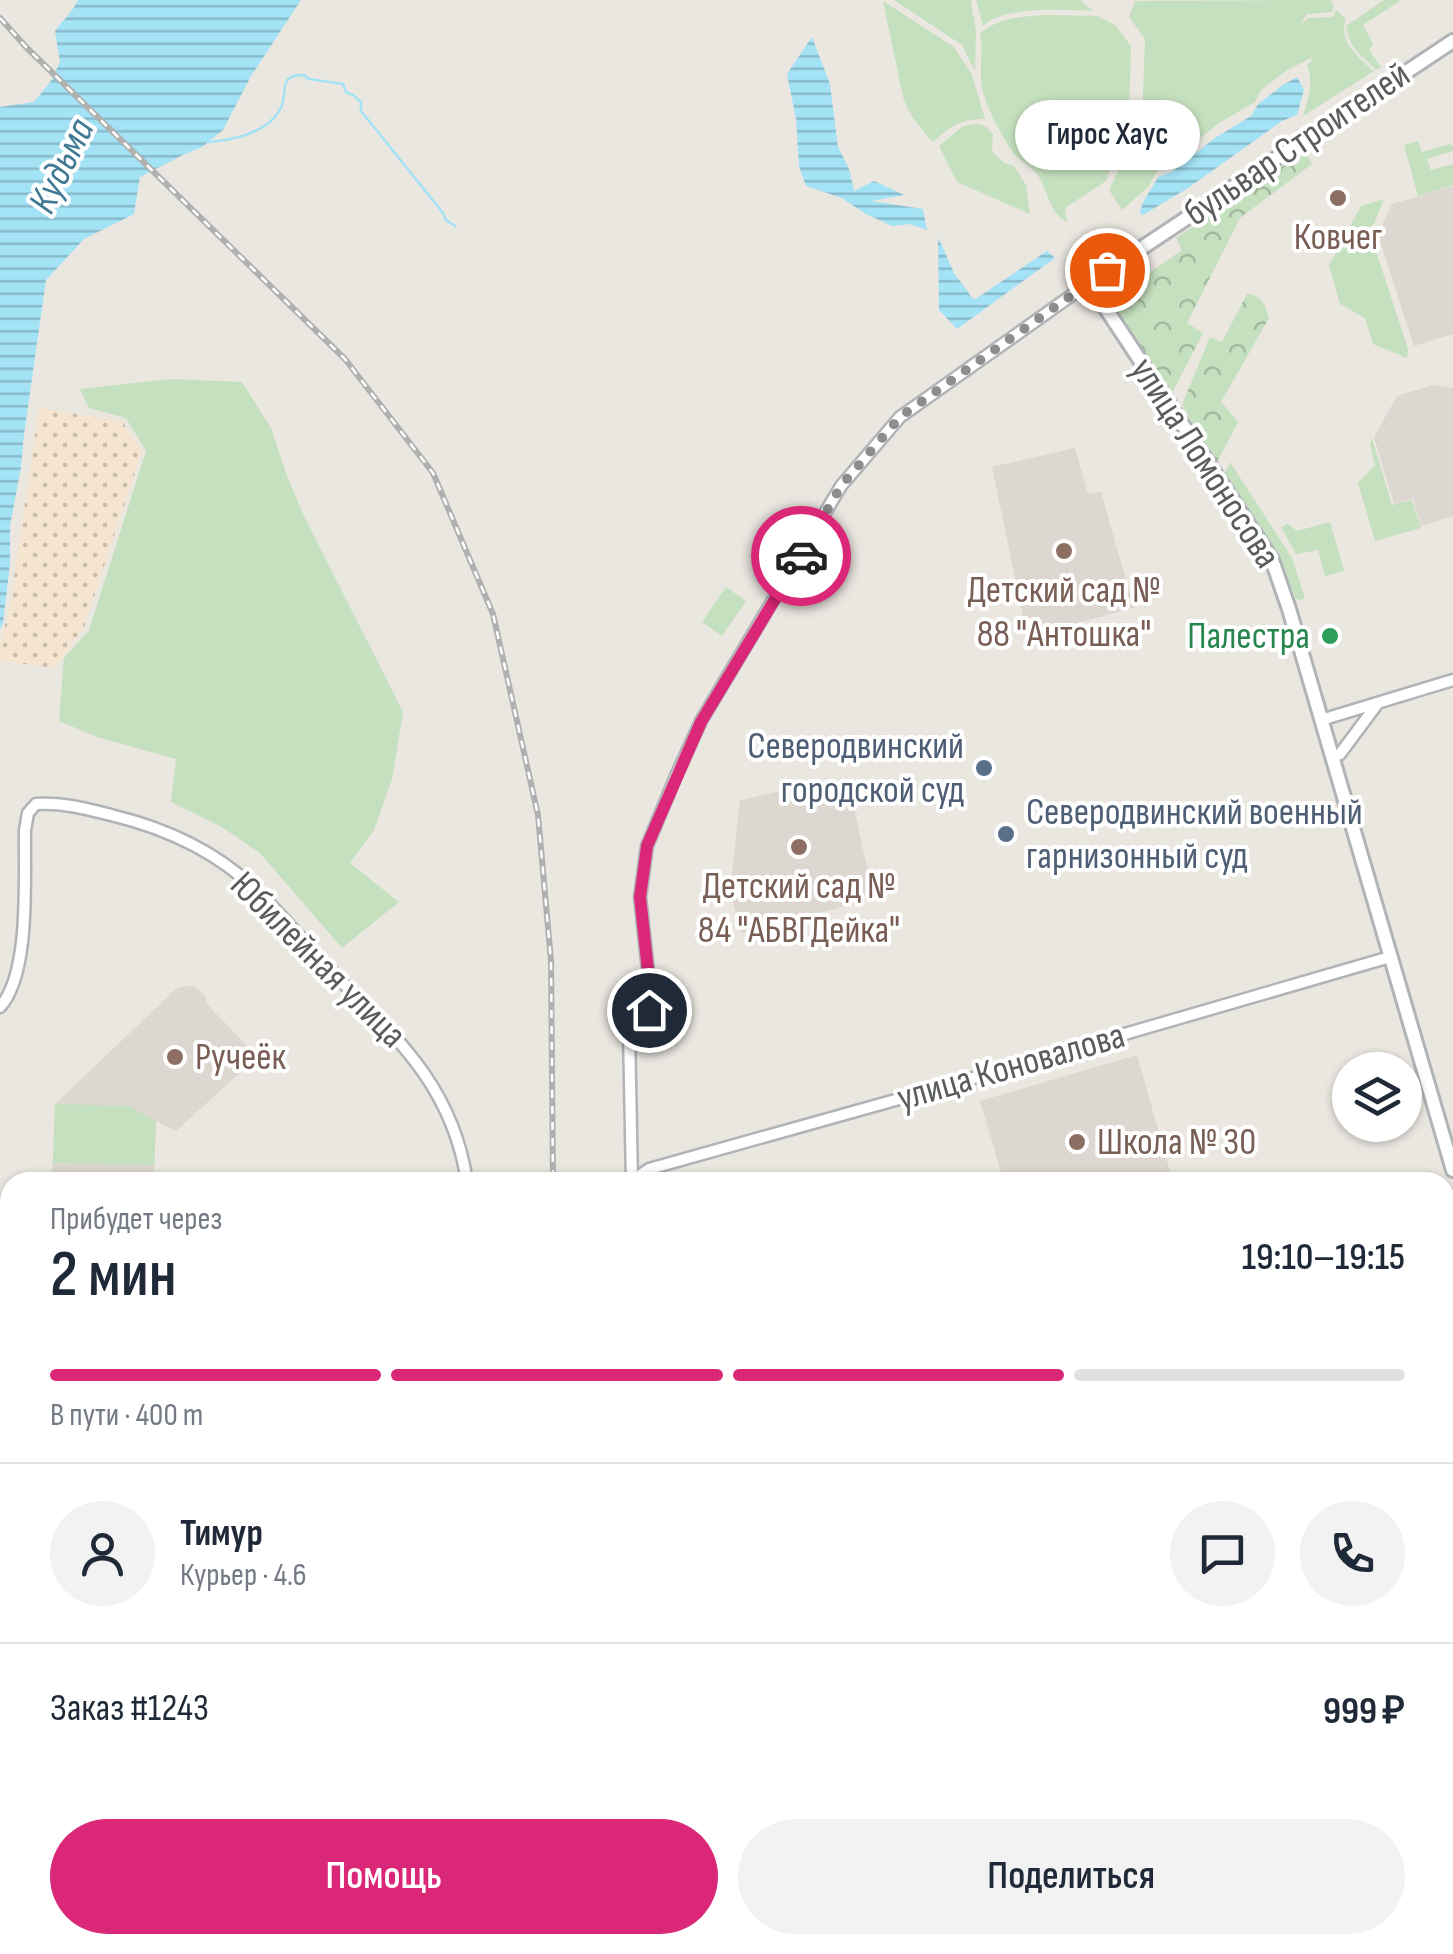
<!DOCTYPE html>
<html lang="ru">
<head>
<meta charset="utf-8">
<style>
	body { margin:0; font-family:"Sofia Sans Condensed",sans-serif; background:#f2f2f3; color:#1f2937; height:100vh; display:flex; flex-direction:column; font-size:38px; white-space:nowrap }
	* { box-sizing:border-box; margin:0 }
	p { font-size:32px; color:#747a83 }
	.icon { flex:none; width:55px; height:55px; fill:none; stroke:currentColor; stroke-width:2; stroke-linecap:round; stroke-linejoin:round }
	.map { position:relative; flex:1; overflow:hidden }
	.sheet { position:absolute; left:0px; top:1172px; width:1455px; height:782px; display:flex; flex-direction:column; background:#fff; border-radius:30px 30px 0 0; box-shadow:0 2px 8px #0004 }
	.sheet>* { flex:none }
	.tools { position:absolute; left:1332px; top:1052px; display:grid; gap:20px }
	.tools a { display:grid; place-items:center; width:90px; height:90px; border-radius:50%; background:#fff; box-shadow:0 2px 8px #0004; font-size:50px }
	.pin { position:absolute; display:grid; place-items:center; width:85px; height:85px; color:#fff; margin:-42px; border:5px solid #fff; border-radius:50%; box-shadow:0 2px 10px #0007 }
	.courier { position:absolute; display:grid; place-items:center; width:100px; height:100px; margin:-50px; border:8px solid #db2777; border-radius:50%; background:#fff; color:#222; box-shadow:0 2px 12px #0007 }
	.bubble { position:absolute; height:70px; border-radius:35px; background:#fff; box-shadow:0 2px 8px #0004; font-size:32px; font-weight:600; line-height:70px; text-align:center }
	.headline em { font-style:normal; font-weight:600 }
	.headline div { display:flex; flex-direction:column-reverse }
	.headline { display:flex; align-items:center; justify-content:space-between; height:170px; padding:0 50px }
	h1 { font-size:65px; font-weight:600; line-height:75px }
	.bar { display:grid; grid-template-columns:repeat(4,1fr); gap:15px 10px; align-content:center; height:120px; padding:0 50px }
	.bar i { height:12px; border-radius:8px; background:#e0e1e3 }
	.bar .current { background:#db2777 }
	.bar p { grid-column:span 4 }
	.line { display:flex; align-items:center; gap:25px; padding:0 50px; border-top:2px solid #e0e1e3 }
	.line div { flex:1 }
	.round { display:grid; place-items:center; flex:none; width:105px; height:105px; border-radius:52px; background:#f2f2f3 }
	.cta { display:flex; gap:20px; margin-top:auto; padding:20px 50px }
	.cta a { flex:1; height:115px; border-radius:60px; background:#db2777; color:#fff; font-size:40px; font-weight:600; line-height:115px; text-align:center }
	.cta a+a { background:#f2f2f3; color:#1f2937 }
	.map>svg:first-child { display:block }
	.industrial { fill:#dcd8d4 }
	.education { fill:#ddd7d1 }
	.medical { fill:#f7dcdf }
	.green { fill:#c5e0be }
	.forest { fill:url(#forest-crowns) }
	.sand { fill:url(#sand-dots) }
	.water { fill:url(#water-rules) }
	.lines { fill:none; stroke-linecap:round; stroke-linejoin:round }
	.stream { stroke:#a4e2f6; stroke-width:2.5 }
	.minor-casing { stroke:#b1b4b7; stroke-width:15 }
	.tertiary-casing { stroke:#b1b4b7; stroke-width:18 }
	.secondary-casing { stroke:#b0b4b6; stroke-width:19 }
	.primary-casing { stroke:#e2a561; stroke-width:20 }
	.minor { stroke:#fff; stroke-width:10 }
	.tertiary { stroke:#fff; stroke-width:12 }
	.secondary { stroke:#fff; stroke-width:14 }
	.primary { stroke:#f6dba9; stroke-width:15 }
	.rail-casing { stroke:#afb0b0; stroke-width:6 }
	.rail { stroke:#fff; stroke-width:2.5; stroke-dasharray:8; stroke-linecap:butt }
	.done { stroke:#8c8d8c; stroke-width:10; stroke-dasharray:0 18 }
	.route { stroke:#db2777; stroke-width:12 }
	.education-dot { fill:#8d6e63; stroke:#fff; stroke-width:4 }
	.leisure-dot { fill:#2e9e5b; stroke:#fff; stroke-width:4 }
	.service-dot { fill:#5c6f8a; stroke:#fff; stroke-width:4 }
	.labels { text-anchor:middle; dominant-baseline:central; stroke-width:8; stroke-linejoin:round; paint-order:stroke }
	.street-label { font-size:38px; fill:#595d5f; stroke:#fff }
	.education-label { font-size:38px; fill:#785e54; stroke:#fff }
	.leisure-label { font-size:38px; fill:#27864d; stroke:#fff; text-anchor:end }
	.service-label { font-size:38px; fill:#4e5e75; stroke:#fff; text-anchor:end }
	.water-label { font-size:40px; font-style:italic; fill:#3f7994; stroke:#fff }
</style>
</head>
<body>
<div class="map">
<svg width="1453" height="1954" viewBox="0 0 1453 1954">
	<defs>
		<pattern id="forest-crowns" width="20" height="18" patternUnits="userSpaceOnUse" patternTransform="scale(2.5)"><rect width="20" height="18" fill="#c5e0be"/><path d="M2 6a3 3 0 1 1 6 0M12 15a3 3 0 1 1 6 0" fill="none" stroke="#a3b99e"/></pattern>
		<pattern id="sand-dots" width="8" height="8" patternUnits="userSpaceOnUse" patternTransform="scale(2.5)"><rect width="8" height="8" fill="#f5e5d0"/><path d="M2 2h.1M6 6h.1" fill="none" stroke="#c9bdac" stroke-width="1.8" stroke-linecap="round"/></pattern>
		<pattern id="water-rules" width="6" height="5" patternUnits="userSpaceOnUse" patternTransform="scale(2.5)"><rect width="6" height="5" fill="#a4e2f6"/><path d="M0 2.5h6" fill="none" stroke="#89baca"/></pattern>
	</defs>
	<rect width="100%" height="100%" fill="#eae6e0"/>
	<!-- industrial -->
	<path class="industrial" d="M980,1945H1363L1366,1954H942Z"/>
	<!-- education -->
	<path class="education" d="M1453,186V334L1414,346L1378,235L1392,204Z
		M1433,385L1453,388V516L1421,526L1413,499L1394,504L1374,437L1397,396Z
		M1075,448L1088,494L1101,492L1134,608L1027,636L992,467Z
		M781,791L853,803L874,899L741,933L730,890L740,800Z
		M194,985L206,997L207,1004L252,1051L240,1062L244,1069L176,1131L156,1121L154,1182H52L55,1104L177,988Z
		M1137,1055L1173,1182H1004L980,1101Z
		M0,1211H10V1316H0Z
		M1453,1742V1954H1413L1410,1945H1445V1749Z
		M633,1945H804V1954H633Z"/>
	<!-- medical -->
	<path class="medical" d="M72,1945H446V1954H72Z"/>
	<!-- green -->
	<path class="green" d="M894,0H971L976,33L975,71L962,45Z
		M976,0H1080L1093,11C1065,10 1004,5 983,26Z
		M1331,0L1334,7L1332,12L1307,14L1302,21V24L1308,18L1333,17L1336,10L1346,19C1338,41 1358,58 1374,71L1303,116C1308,99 1314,82 1307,64L1311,62V58L1287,70L1261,90L1255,102L1219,123L1177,157L1162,163L1148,187L1122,210L1109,190L1142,119L1145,39L1129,17L1135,1Z
		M1384,0H1401L1363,25L1373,44L1369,50L1381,67L1376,70C1361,53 1350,51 1346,26Z
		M883,1L954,47L972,75L985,119C962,118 949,127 933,142C920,128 909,115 903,97Z
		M1046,15L1097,16L1115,25L1131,46L1129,118L1106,181L1065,208L1067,222C1049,212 1049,194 1039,177C1032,165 1019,162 1012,151C999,130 983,104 981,79C980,63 983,48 980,32C985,30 990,26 995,24C1010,17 1030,16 1046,15Z
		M973,124C983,124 986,126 993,134L992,151L1004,163L1014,166L1026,185L1030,214L957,182L939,146L962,127Z
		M1418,141L1422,152L1450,144L1453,147V151L1427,159L1431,170L1453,164V185L1418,196L1404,145Z
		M1384,199L1370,233L1408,349L1407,358L1373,344L1365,318L1340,304L1329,265L1361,206Z
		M170,379L242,382L271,428L287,476L304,516L403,712L392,779L374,830L350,863L399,902L342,948L260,853L220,826L171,802L176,759L97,737L59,721L64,658L89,630L146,451L126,418L89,408L80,389Z
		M1372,438L1392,505L1412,500L1421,528L1375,541L1358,483L1375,465L1370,444Z
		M1230,462L1292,558L1305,598L1301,600L1296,599L1281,563L1225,473Z
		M1330,522L1344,571L1325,576L1318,550L1296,554L1281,527L1288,524L1297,531Z
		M726,587L746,601L722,636L702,622Z
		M55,1104L129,1106L156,1121L154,1165L53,1163Z"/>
	<!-- forest -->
	<path class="forest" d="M1301,154L1308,157L1312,164L1240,218L1187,323L1203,333L1172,393L1111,300L1182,250L1176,238Z
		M1247,294C1262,295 1265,305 1269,318L1221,402L1238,422L1217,462L1182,405L1210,337L1222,342Z"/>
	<!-- sand -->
	<path class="sand" d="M39,408L122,421L142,451L84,627L55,668L0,661V640L8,617Z"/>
	<!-- water -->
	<path class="water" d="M78,0H301L251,76L223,130L202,147L183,155L140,177L134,214L84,239L46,280L24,435L21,467L10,526V563L3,623L0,629V107L34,102L51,81L60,62L55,31C63,20 72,13 78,0Z
		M812,37L830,84L838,147L849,169L854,191L874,181L904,195L871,201L923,209L927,230L910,224L892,226L864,213L842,198L806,186L799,166L796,119L787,74Z
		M1297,77L1304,90L1297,115L1282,121L1188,188L1143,215L1140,213C1141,201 1153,188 1158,177L1173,171L1215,138L1251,116L1258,104L1283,85Z
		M938,237L954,273L974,300L1047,251L1055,258L957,329L939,310Z"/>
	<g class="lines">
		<!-- stream -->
		<path class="stream" d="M209,142C230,140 252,136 270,122C275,117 282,108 283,102C286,86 281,75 304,75L309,79L343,84L346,92L353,95L361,102V111L443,213L446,220L455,226"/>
		<!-- minor casing -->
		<g class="minor-casing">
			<path id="minor" d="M1321,720L1453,680
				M1333,757L1340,754L1378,703
				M0,1007C31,973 24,875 25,830L28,813L36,804C62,802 87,809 111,815C165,828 218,852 258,892C287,920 312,952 341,981C402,1042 454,1092 467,1182
				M633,1180L649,1169L949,1085L1390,957
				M632,1182L629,1031L649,1010L651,998L640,897L647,846L676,776L701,721L841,486L900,417L1089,283
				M1372,1945L1374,1954"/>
		</g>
		<!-- tertiary casing -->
		<g class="tertiary-casing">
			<path id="tertiary" d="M1453,41L1089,283L1272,560L1289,609L1453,1170"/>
		</g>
		<!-- secondary casing -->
		<g class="secondary-casing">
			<path id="secondary" d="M473,1945V1954"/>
		</g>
		<!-- primary casing -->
		<g class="primary-casing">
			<path id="primary" d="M0,1537H10
				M0,1553L10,1554
				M1445,1557H1453
				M1445,1570H1453"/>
		</g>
		<!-- minor -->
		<use href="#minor" class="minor"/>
		<!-- tertiary -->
		<use href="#tertiary" class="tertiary"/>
		<!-- secondary -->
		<use href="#secondary" class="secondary"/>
		<!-- primary -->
		<use href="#primary" class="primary"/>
		<!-- rail casing -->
		<g class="rail-casing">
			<path id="rail" d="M0,18L26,47L345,359L433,473L493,614L538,815L551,961L553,1182
				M560,1945V1954"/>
		</g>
		<!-- rail -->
		<use href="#rail" class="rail"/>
	</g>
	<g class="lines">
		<!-- done -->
		<path class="done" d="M801,556L841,486L900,417L1107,270"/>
		<!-- route -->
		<path class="route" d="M649,1010L651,998L640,897L647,846L701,722L801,556"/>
	</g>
	<!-- markers -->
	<g class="education-dot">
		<circle cx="1338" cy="198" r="10"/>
		<circle cx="1064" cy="551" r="10"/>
		<circle cx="799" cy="847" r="10"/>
		<circle cx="175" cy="1057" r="10"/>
		<circle cx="1077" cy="1142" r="10"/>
	</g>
	<circle class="leisure-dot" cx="1330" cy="636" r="10"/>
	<g class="service-dot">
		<circle cx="984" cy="768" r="10"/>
		<circle cx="1006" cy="834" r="10"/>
	</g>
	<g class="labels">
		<!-- street labels -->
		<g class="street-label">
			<text transform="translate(1297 144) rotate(-34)">бульвар Строителей</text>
			<text transform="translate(1205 463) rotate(57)">улица Ломоносова</text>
			<text transform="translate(318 960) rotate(45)">Юбилейная улица</text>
			<text transform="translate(1011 1067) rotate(-16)">улица Коновалова</text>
		</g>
		<!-- education labels -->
		<g class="education-label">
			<text x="1338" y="237">Ковчег</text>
			<text x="1064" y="590">Детский сад №<tspan x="1064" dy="44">88 "Антошка"</tspan></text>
			<text x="799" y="886">Детский сад №<tspan x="799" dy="44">84 "АБВГДейка"</tspan></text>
			<text x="195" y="1057" text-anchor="start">Ручеёк</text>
			<text x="1097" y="1142" text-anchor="start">Школа № 30</text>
		</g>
		<!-- leisure labels -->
		<g class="leisure-label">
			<text x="1310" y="636">Палестра</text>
		</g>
		<!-- service labels -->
		<g class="service-label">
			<text x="964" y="746">Северодвинский<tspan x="964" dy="44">городской суд</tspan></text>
			<text x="1026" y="812" text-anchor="start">Северодвинский военный<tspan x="1026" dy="44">гарнизонный суд</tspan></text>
		</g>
		<!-- water labels -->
		<g class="water-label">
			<text transform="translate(62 166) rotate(-64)">Кудьма</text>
		</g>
	</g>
</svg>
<div class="tools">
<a><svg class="icon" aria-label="layers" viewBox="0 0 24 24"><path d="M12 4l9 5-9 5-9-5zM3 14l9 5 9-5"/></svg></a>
</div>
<div class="pin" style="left:1107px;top:270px;background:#ea580c"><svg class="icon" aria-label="bag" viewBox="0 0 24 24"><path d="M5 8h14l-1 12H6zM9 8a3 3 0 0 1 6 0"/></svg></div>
<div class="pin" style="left:649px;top:1010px;background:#1f2937"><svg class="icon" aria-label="home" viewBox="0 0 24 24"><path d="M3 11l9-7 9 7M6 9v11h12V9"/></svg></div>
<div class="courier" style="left:801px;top:556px"><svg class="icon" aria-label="car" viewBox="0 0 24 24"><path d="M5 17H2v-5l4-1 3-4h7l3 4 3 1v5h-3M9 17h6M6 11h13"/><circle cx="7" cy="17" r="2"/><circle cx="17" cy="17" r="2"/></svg></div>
<div class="bubble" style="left:1015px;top:100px;width:185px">Гирос Хаус</div>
<section class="sheet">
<div class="headline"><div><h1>2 мин</h1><p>Прибудет через</p></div><em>19:10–19:15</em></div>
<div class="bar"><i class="current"></i><i class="current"></i><i class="current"></i><i></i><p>В пути · 400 m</p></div>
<div class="line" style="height:180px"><a class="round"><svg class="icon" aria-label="person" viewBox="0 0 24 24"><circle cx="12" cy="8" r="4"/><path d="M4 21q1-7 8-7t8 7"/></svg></a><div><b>Тимур</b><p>Курьер · 4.6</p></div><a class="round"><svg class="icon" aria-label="chat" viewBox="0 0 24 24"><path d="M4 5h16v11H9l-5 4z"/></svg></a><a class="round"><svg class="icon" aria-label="phone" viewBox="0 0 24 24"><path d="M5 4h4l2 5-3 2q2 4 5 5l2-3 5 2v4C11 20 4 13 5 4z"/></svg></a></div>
<div class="line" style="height:130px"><div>Заказ #1243</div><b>999 ₽</b></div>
<div class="cta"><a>Помощь</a><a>Поделиться</a></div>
</section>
</div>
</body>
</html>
